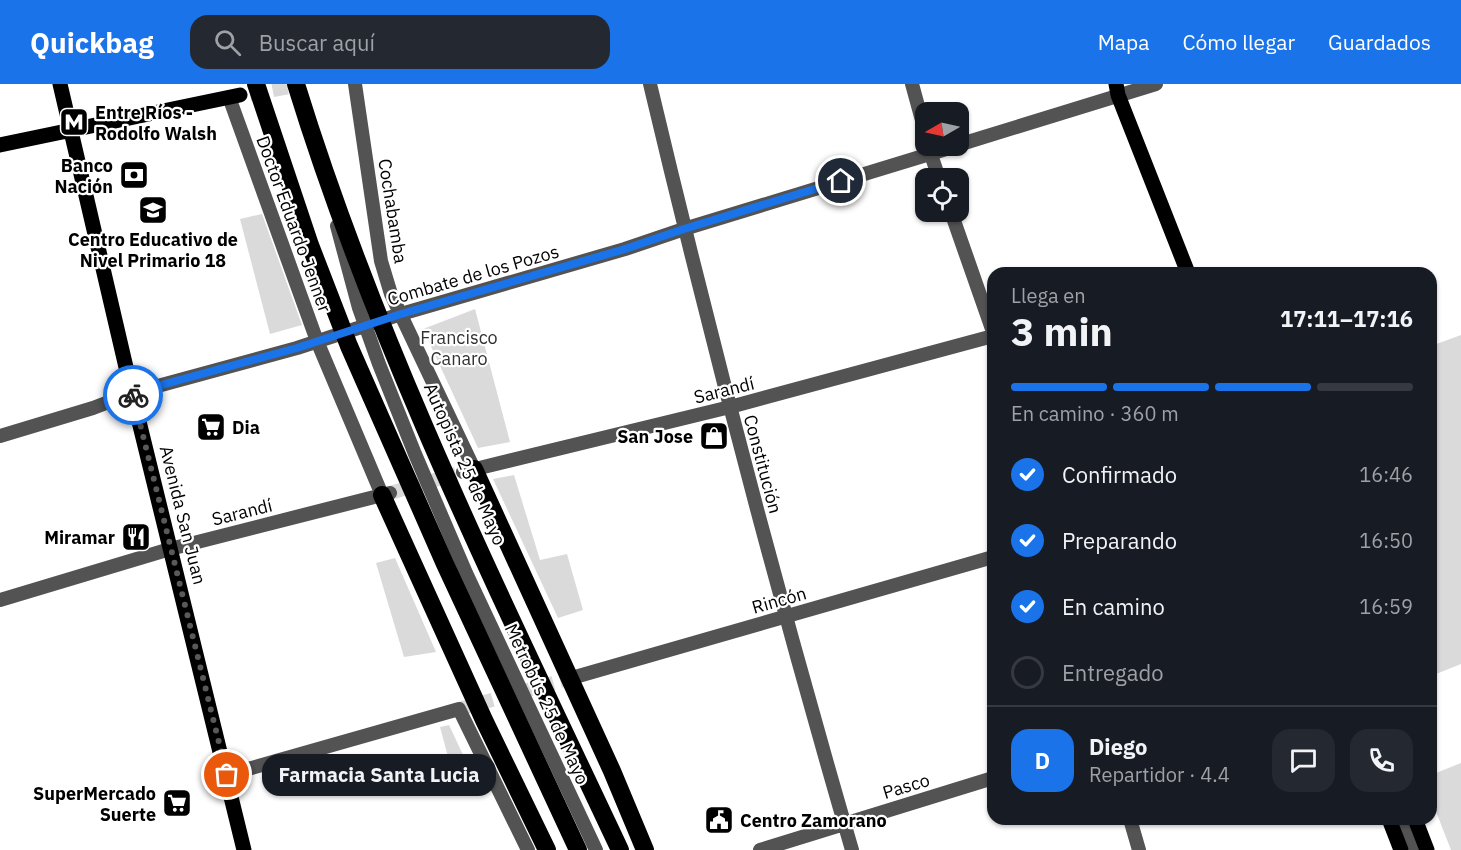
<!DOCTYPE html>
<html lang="es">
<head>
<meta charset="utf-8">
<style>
	body { margin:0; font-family:"IBM Plex Sans",sans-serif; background:#242831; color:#f1f3f6; height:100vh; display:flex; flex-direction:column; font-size:22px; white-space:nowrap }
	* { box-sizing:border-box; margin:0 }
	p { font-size:20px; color:#9ea1a6 }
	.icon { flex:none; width:33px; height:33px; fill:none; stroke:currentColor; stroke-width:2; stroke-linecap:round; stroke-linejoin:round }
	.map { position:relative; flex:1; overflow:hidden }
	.panel { position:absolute; left:987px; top:183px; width:450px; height:558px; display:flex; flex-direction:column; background:#171b24; border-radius:18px; box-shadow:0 2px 4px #0004 }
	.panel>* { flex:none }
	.needle { width:39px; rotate:261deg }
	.buttons { position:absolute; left:915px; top:18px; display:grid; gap:12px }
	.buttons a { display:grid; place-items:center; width:54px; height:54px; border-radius:12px; background:#171b24; box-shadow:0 2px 4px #0004; font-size:30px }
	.pin { position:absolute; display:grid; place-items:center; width:51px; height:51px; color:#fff; margin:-26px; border:3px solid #fff; border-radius:50%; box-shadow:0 2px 6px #0007 }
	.courier { position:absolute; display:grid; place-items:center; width:60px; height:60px; margin:-30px; border:4px solid #1a73e8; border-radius:50%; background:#fff; color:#222; box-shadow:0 2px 8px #0007 }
	.bubble { position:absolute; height:42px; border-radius:18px; background:#171b24; box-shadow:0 2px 4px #0004; font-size:20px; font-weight:700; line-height:42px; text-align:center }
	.head em { font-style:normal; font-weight:700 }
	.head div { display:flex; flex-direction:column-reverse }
	.head { display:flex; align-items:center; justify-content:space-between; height:102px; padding:0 24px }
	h1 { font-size:39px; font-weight:700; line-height:45px }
	.bar { display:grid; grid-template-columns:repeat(4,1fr); gap:9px 6px; align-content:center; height:72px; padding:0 24px }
	.bar i { height:8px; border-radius:4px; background:#363941 }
	.bar .on { background:#1a73e8 }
	.bar p { grid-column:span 4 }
	.line { display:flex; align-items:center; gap:15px; padding:0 24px; border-top:2px solid #363941 }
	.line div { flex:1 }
	.round { display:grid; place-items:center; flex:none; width:63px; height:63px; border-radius:18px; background:#242831 }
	ol { padding:0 24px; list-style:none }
	li { display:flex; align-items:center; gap:18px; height:66px }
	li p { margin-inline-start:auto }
	li .icon { padding:6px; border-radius:50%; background:#1a73e8; color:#fff; stroke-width:4 }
	li:last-child { color:#9ea1a6 }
	li i { width:33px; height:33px; border:3px solid #363941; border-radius:50% }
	header { display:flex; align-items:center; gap:36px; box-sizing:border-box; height:84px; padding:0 30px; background:#1a73e8; color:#fff }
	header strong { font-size:28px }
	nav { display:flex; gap:33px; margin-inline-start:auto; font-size:21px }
	.search { width:420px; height:54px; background:#242831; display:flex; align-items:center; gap:15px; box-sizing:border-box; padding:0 21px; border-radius:18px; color:#9ea1a6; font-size:22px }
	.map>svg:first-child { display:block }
	.green { fill:#dadada }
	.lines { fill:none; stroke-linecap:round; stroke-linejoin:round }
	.minor-tunnel { stroke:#d9d9d9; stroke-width:14; stroke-dasharray:14 7; stroke-linecap:butt }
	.major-tunnel { stroke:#d9d9d9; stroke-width:15; stroke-dasharray:15 8; stroke-linecap:butt }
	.minor { stroke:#535353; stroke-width:14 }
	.major { stroke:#000; stroke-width:15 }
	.highway { stroke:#000; stroke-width:18 }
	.done { stroke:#595959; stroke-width:6; stroke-dasharray:0 10.8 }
	.route { stroke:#1a73e8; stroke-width:8 }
	.labels { text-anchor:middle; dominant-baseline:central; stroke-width:4.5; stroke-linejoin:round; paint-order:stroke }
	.poi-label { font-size:18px; font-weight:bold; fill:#000; stroke:#fff; text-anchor:end }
	.street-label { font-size:18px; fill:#000; stroke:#fff }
	.park-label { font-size:18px; fill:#313131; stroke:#fff }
</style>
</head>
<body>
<header>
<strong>Quickbag</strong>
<div class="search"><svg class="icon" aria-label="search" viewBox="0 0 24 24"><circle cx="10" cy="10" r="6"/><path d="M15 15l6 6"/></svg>Buscar aquí</div>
<nav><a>Mapa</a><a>Cómo llegar</a><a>Guardados</a></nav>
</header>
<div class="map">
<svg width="1461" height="766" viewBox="0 0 1461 766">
	<rect width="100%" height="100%" fill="#fff"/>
	<!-- green -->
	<path class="green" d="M262,130L302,241L270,250L240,135Z
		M475,225L510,358L478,364L423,245Z
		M1461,251V580L1431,592V262Z
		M514,391L540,476L567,470L583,526L558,534L493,395Z
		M395,474L436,568L404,573L376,479Z
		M449,641L479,705L458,710L440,643Z
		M1461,679V766H1451L1431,715V691Z"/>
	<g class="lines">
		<!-- minor-tunnel -->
		<path class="minor-tunnel" d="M390,409L456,390
			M459,625L575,593"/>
		<!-- major-tunnel -->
		<path class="major-tunnel" d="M250,10L303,0"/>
		<!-- minor -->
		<path class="minor" d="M355,0L381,177L391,210L474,385
			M650,0C711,257 778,512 852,766
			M912,0L926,51
			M229,13L317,257L382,411
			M958,61L1156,0
			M928,62L939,94
			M951,128L993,248
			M337,142L359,224L379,280L415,370L466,489L596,766
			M0,352L93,324L132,309L297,264L401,230L625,165L684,145L956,62
			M463,388L730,323L993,252
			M0,516L170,465L390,409
			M575,593L993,473
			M227,691L459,625L528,766
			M1130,735L1139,766
			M1404,735L1416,766
			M760,766L993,694"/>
		<!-- major -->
		<path class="major" d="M60,0L132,309L244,766
			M1116,0L1118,11L1188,189
			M0,61L240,11
			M1389,735L1401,766
			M1415,735L1427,766"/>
		<!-- highway -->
		<path class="highway" d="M256,0L310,161L349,262L445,480L578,766
			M296,0C378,266 502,515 620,766
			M474,385L612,687L645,766
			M382,411L484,636L547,766"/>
	</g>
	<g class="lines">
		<!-- done -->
		<path class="done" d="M133,311L227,691"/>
		<!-- route -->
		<path class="route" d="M133,311L132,309L297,264L401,230L625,165L684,145L841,97"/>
	</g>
	<!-- icons -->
	<defs>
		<g id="metro-square" transform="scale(1.5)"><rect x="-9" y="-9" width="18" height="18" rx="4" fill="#000" stroke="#fff"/><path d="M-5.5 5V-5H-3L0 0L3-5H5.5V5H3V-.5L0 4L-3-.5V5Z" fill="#fff"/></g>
		<g id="bank-square" transform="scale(1.5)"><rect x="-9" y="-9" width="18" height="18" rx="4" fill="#000" stroke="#fff"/><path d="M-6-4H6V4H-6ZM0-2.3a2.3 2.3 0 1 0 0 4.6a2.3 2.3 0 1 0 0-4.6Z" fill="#fff"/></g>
		<g id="school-square" transform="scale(1.5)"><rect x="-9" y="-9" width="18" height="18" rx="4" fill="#000" stroke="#fff"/><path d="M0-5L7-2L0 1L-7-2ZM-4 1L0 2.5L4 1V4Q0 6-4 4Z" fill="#fff"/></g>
		<g id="supermarket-square" transform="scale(1.5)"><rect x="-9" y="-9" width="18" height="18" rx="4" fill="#000" stroke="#fff"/><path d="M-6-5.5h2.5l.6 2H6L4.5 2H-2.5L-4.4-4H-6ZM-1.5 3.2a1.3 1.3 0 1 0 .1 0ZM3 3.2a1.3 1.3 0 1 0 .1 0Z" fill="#fff"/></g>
		<g id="shop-square" transform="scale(1.5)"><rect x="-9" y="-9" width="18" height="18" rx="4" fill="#000" stroke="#fff"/><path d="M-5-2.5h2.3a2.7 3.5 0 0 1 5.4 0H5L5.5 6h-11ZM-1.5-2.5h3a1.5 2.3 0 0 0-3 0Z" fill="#fff"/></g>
		<g id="restaurant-square" transform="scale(1.5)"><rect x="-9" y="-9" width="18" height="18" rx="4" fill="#000" stroke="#fff"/><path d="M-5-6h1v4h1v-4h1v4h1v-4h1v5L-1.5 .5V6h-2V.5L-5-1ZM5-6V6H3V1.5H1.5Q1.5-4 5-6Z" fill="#fff"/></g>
		<g id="civic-square" transform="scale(1.5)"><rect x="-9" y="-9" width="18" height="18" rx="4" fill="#000" stroke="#fff"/><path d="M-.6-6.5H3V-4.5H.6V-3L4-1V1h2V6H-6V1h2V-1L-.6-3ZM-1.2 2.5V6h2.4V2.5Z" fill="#fff"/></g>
	</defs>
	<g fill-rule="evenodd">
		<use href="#metro-square" x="74" y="38"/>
		<use href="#bank-square" x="134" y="91"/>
		<use href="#school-square" x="153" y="126"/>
		<use href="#supermarket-square" x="211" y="343"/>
		<use href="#shop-square" x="714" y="352"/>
		<use href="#restaurant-square" x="136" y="453"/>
		<use href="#supermarket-square" x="177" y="719"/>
		<use href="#civic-square" x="719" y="736"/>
	</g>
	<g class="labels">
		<!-- poi labels -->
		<g class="poi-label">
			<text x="95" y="28" text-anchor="start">Entre Ríos -<tspan x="95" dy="21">Rodolfo Walsh</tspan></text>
			<text x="113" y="81">Banco<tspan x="113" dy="21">Nación</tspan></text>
			<text x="153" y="155" text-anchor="middle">Centro Educativo de<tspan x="153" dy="21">Nivel Primario 18</tspan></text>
			<text x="232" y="343" text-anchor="start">Dia</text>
			<text x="693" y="352">San Jose</text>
			<text x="115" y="453">Miramar</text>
			<text x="156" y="709">SuperMercado<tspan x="156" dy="21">Suerte</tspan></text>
			<text x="740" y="736" text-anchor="start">Centro Zamorano</text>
		</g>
		<!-- street labels -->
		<g class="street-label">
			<text transform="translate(393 127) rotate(81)">Cochabamba</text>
			<text transform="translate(294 140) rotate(70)">Doctor Eduardo Jenner</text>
			<text transform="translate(473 191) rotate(-16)">Combate de los Pozos</text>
			<text transform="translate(724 306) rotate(-14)">Sarandí</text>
			<text transform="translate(465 380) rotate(66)">Autopista 25 de Mayo</text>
			<text transform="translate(763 380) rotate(75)">Constitución</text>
			<text transform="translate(242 428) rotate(-14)">Sarandí</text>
			<text transform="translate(183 431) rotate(76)">Avenida San Juan</text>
			<text transform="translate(779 516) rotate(-16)">Rincón</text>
			<text transform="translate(547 620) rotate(65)">Metrobús 25 de Mayo</text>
			<text transform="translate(906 702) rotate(-17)">Pasco</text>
		</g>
		<!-- park labels -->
		<g class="park-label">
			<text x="459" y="253">Francisco<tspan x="459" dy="21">Canaro</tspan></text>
		</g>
	</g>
</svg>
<div class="buttons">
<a><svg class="needle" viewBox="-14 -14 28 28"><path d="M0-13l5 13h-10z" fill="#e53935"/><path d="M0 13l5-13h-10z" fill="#9ea1a6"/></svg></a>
<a><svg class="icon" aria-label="locate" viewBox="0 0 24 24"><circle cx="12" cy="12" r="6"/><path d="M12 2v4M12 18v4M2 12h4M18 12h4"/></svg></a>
</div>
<div class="pin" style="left:227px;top:691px;background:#ea580c"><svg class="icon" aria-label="bag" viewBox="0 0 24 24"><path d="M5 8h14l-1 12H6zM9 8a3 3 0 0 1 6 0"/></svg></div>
<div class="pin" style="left:841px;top:97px;background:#1f2937"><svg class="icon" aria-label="home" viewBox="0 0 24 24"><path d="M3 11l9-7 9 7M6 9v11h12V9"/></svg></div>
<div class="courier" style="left:133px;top:311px"><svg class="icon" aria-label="bike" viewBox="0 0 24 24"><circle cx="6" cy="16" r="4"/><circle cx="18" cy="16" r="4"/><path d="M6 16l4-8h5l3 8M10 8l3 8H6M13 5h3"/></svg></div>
<div class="bubble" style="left:262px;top:670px;width:234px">Farmacia Santa Lucia</div>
<section class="panel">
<div class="head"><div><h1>3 min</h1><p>Llega en</p></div><em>17:11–17:16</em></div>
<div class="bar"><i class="on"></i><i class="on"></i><i class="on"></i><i></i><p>En camino · 360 m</p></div>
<ol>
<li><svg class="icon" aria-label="check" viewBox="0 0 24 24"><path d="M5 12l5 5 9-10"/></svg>Confirmado<p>16:46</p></li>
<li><svg class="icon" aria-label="check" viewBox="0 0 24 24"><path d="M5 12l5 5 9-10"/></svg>Preparando<p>16:50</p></li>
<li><svg class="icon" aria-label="check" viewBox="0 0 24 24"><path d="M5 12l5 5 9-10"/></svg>En camino<p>16:59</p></li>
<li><i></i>Entregado</li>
</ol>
<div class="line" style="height:108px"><b class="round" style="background:#1a73e8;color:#fff">D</b><div><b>Diego</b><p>Repartidor · 4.4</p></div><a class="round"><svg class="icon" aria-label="chat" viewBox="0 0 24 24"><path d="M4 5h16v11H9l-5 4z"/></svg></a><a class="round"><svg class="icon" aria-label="phone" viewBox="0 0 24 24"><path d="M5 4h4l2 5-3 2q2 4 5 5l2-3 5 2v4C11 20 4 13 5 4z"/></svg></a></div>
</section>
</div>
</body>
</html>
